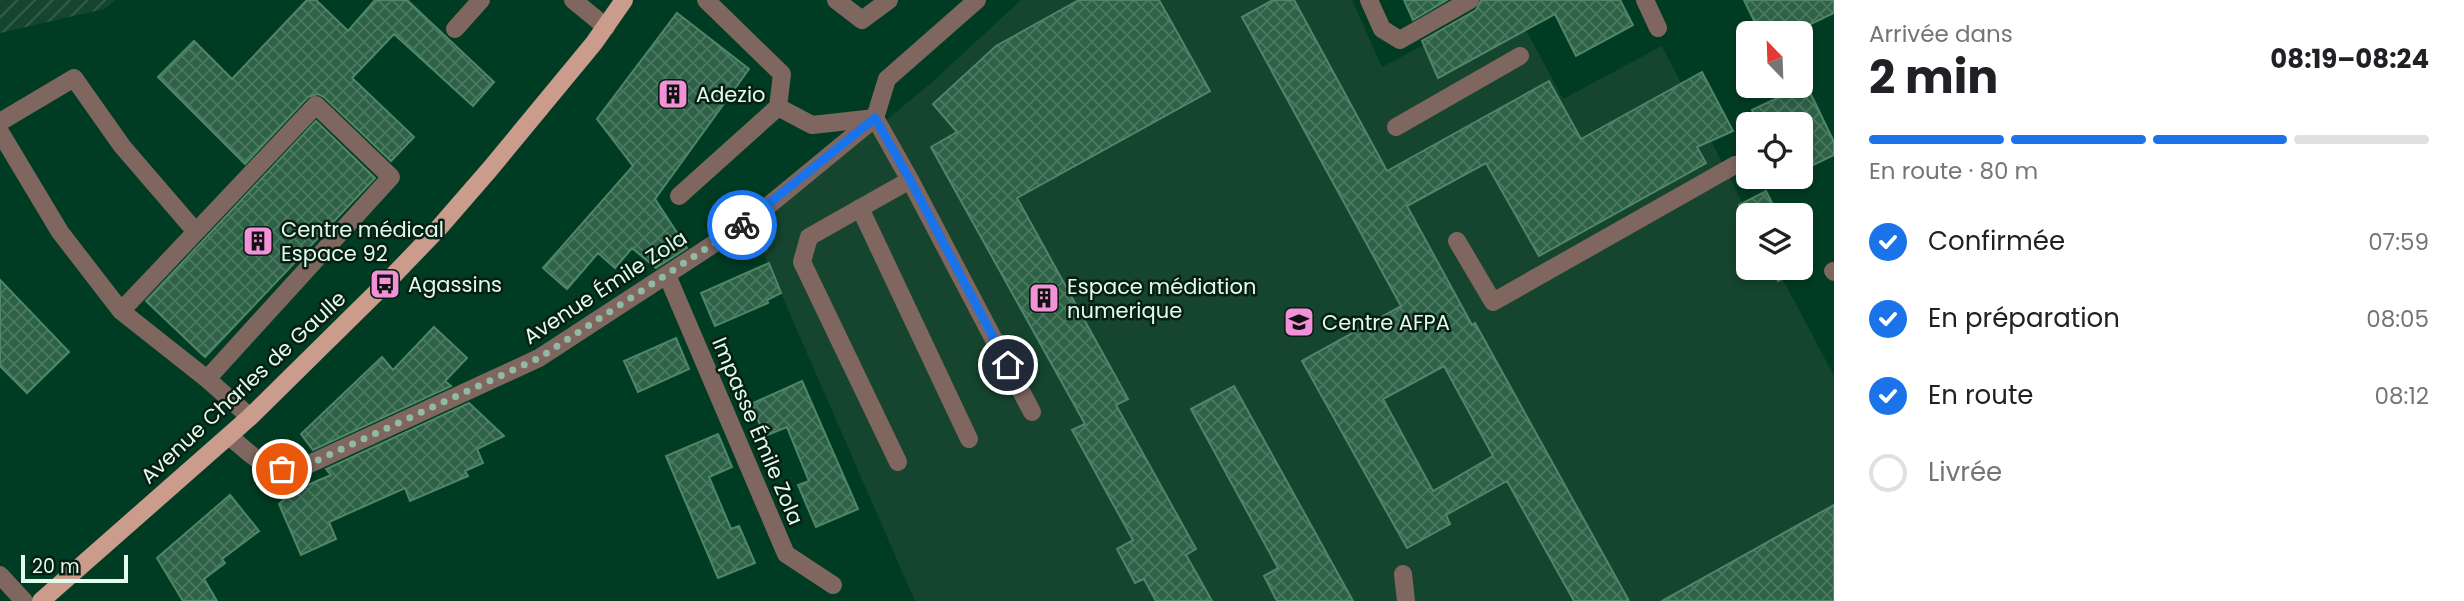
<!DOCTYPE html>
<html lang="fr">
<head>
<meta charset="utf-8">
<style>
	body { margin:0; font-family:Poppins,sans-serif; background:#f2f2f2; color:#202124; height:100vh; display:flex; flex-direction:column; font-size:26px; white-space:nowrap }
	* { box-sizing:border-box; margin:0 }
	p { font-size:23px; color:#757577 }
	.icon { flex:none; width:38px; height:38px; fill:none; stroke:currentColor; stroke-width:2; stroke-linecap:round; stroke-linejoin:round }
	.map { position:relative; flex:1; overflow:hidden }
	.details { display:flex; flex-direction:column; background:#fff; width:630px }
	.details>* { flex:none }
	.needle { width:46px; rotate:337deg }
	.fabs { position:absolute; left:1736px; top:21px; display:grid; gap:14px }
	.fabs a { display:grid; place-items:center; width:77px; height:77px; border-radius:10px; background:#fff; box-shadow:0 4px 10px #0003; font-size:35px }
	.scale { position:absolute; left:21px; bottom:18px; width:107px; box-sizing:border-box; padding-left:7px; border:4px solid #e0fceb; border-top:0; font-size:19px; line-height:24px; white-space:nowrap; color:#e0fceb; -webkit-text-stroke:5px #081e13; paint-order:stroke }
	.pin { position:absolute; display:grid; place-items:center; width:60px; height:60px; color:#fff; margin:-30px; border:4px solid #fff; border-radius:50%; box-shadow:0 2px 7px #0007 }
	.courier { position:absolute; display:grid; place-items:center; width:70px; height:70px; margin:-35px; border:5px solid #1a73e8; border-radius:50%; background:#fff; color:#222; box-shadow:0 2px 9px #0007 }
	.head em { font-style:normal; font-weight:700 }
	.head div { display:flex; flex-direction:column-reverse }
	.head { display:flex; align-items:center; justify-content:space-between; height:119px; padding:0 35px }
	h1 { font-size:46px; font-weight:700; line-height:52px }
	.bar { display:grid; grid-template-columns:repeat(4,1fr); gap:10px 7px; align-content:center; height:84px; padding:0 35px }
	.bar i { height:9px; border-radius:5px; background:#e0e0e0 }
	.bar .selected { background:#1a73e8 }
	.bar p { grid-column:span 4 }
	ol { padding:0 35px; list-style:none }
	li { display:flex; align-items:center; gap:21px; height:77px }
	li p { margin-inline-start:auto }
	li .icon { padding:7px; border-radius:50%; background:#1a73e8; color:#fff; stroke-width:4 }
	li:last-child { color:#757577 }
	li i { width:38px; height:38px; border:4px solid #e0e0e0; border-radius:50% }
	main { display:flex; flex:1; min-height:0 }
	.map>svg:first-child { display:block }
	.built { fill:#15452e }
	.industrial { fill:url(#industrial-furrows) }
	.building { fill:url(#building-cross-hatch); stroke:#528669; stroke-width:2; fill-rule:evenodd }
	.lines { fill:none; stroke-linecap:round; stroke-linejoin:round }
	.lane { stroke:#7f675f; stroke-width:18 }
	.street { stroke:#7f675f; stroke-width:18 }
	.primary { stroke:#cb9b8c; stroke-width:18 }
	.done { stroke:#92b9a5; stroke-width:7; stroke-dasharray:0 12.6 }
	.route { stroke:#1a73e8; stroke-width:9 }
	.labels { text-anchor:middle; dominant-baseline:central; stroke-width:5; stroke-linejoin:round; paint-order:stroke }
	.poi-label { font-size:21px; fill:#e0fceb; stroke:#081e13; text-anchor:start }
	.street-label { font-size:21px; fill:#e0fceb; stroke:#081e13 }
</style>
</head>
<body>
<main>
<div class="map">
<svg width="1834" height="601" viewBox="0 0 1834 601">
	<defs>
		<pattern id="industrial-furrows" width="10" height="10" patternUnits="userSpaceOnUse" patternTransform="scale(1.75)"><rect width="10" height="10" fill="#15452e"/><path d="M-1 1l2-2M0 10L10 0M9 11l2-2" fill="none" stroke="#37614c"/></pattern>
		<pattern id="building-cross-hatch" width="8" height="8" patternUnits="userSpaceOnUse" patternTransform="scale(1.75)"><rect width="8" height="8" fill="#2e6246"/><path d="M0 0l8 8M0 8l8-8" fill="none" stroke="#4c7961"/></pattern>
	</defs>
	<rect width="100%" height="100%" fill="#003c23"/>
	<!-- built -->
	<path class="built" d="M1021,0H1352L1382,67L1510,0L1563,99L1662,46L1749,215L1748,268H1777L1834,376V601H915L753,229L929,85Z"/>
	<!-- industrial -->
	<path class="industrial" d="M0,0H116L104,9L0,33Z"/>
	<!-- building -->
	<path class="building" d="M307,0H316L348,31L375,0H407L494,82L473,106L394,34L352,78L414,137L391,161L324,97L318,94L308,97L245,164L158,77L194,41L232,79Z
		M1079,0H1159L1210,91L1017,198L1128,399L1116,405L1196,549L1186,555L1212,601H1156L1144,579L1135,583L1117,549L1133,540L1072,430L1085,424L931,147L957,132L933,104L996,46Z
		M1273,0H1294L1387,171L1549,81L1581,139L1702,72L1733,131L1697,147L1706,163L1539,256L1486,163L1407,206L1472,325L1475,323L1629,601H1574L1507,481L1446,515L1450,524L1407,548L1302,361L1401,306L1242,17ZM1444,366L1493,456L1433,491L1383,399Z
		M1404,0H1447L1413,20Z
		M1481,0H1620L1633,25L1576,56L1555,14L1438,78L1422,41L1476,10Z
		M1744,0H1834V13L1792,33H1760Z
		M677,13L749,69L655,199L687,248L656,268L632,248L615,268L598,253L567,289L543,268L633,166L597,119Z
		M1806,84L1834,142V155L1801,171V124H1758L1752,110Z
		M316,121L375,178L205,357L146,301Z
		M1766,191L1778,215H1748V223L1739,205Z
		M1801,261L1804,268L1778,281L1771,268H1801Z
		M769,263L781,293L767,300L768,303L715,326L701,293Z
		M0,280L69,352L27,393L0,366Z
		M434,327L467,358L445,381L451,386L313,450L301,434L382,357L393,370Z
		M676,338L689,369L638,392L624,361Z
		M802,381L858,509L816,527L798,485L809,481L787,427L765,436L751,404Z
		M1234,386L1353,601H1277L1264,576L1278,568L1191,409Z
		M469,403L504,436L477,449L483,463L465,471L468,476L410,501L405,488L329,522L336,539L301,555L279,504L293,491L331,475L326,469Z
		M718,434L732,467L709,477L731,529L739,526L755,563L718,578L666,456Z
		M230,495L259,531L222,559L225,563L204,579L217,601H183L157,558Z
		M1834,505V601H1662Z"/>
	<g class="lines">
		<!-- lane -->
		<path class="lane" d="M706,0L782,74L778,107
			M836,0L862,20L889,0
			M1369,0L1382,29L1400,40L1470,0
			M1645,0L1658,28
			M455,29L481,0
			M0,122L74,78L122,146L196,232
			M1396,127L1520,56
			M0,132L60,232L121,311
			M910,180L1032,412
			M679,196L778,107L812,125L875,118L910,180L809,237L802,262L898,462
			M860,208L969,439
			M1457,241L1493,302L1735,165
			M1833,271L1834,272
			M207,379L391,177L316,105L121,311L207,379L250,417
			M1403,574L1406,601
			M0,575L24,601"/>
		<!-- street -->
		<path class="street" d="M573,0L606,27
			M667,275L786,554L833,585
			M229,436C259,461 264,472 305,466L539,358L752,219L875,118L887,79L977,0"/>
		<!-- primary -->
		<path class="primary" d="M41,601L250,417L385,284L437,230L490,169L594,43L624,0"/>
	</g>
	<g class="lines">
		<!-- done -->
		<path class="done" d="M282,469L305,466L539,358L742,225"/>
		<!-- route -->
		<path class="route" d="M742,225L875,118L910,180L1008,365"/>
	</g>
	<!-- icons -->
	<defs>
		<g id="building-square" transform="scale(1.575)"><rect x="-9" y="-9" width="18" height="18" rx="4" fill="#f291d7" stroke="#081e13"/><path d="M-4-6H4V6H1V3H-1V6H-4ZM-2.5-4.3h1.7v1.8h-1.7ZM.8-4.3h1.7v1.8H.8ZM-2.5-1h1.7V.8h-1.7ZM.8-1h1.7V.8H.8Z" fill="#111"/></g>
		<g id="bus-square" transform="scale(1.575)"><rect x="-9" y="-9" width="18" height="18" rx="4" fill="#f291d7" stroke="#081e13"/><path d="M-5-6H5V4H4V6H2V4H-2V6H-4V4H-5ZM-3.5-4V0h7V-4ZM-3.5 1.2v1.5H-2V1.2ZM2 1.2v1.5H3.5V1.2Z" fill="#111"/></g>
		<g id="university-square" transform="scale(1.575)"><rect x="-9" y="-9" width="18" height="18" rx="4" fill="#f291d7" stroke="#081e13"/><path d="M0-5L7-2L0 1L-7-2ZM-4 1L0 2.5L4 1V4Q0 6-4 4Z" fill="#111"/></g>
	</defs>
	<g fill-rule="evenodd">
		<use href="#building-square" x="673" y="94"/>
		<use href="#building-square" x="258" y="241"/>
		<use href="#bus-square" x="385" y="284"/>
		<use href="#building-square" x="1044" y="298"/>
		<use href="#university-square" x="1299" y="322"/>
	</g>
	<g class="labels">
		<!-- poi labels -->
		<g class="poi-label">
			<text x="696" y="94">Adezio</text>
			<text x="281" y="229">Centre médical<tspan x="281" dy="24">Espace 92</tspan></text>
			<text x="408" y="284">Agassins</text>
			<text x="1067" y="286">Espace médiation<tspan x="1067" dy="24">numerique</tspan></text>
			<text x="1322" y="322">Centre AFPA</text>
		</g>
		<!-- street labels -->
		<g class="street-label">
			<text transform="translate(605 287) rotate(-33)">Avenue Émile Zola</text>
			<text transform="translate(243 387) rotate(-43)">Avenue Charles de Gaulle</text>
			<text transform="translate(758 431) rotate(67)">Impasse Émile Zola</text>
		</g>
	</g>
</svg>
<div class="fabs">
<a><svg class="needle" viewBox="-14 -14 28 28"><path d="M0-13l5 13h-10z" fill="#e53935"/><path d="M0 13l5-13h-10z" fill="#757577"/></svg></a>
<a><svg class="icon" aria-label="locate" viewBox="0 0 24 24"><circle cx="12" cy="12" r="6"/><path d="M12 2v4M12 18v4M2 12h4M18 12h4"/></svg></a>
<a><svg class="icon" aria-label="layers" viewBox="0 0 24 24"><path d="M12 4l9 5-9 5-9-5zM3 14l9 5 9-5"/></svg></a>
</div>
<div class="scale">20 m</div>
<div class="pin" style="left:282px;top:469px;background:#ea580c"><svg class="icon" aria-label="bag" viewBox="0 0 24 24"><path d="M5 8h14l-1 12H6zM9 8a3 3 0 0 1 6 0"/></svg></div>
<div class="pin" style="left:1008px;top:365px;background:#1f2937"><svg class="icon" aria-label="home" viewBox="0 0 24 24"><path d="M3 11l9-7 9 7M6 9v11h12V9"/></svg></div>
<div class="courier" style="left:742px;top:225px"><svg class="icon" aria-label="bike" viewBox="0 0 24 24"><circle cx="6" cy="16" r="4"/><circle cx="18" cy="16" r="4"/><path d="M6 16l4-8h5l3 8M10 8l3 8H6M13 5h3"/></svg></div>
</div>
<section class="details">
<div class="head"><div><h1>2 min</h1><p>Arrivée dans</p></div><em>08:19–08:24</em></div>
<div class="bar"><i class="selected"></i><i class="selected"></i><i class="selected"></i><i></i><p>En route · 80 m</p></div>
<ol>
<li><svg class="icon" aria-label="check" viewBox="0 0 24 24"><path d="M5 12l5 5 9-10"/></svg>Confirmée<p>07:59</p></li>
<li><svg class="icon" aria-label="check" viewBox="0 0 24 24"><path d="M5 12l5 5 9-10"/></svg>En préparation<p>08:05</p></li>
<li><svg class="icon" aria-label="check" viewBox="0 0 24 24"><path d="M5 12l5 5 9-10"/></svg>En route<p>08:12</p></li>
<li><i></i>Livrée</li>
</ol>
</section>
</main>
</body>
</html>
